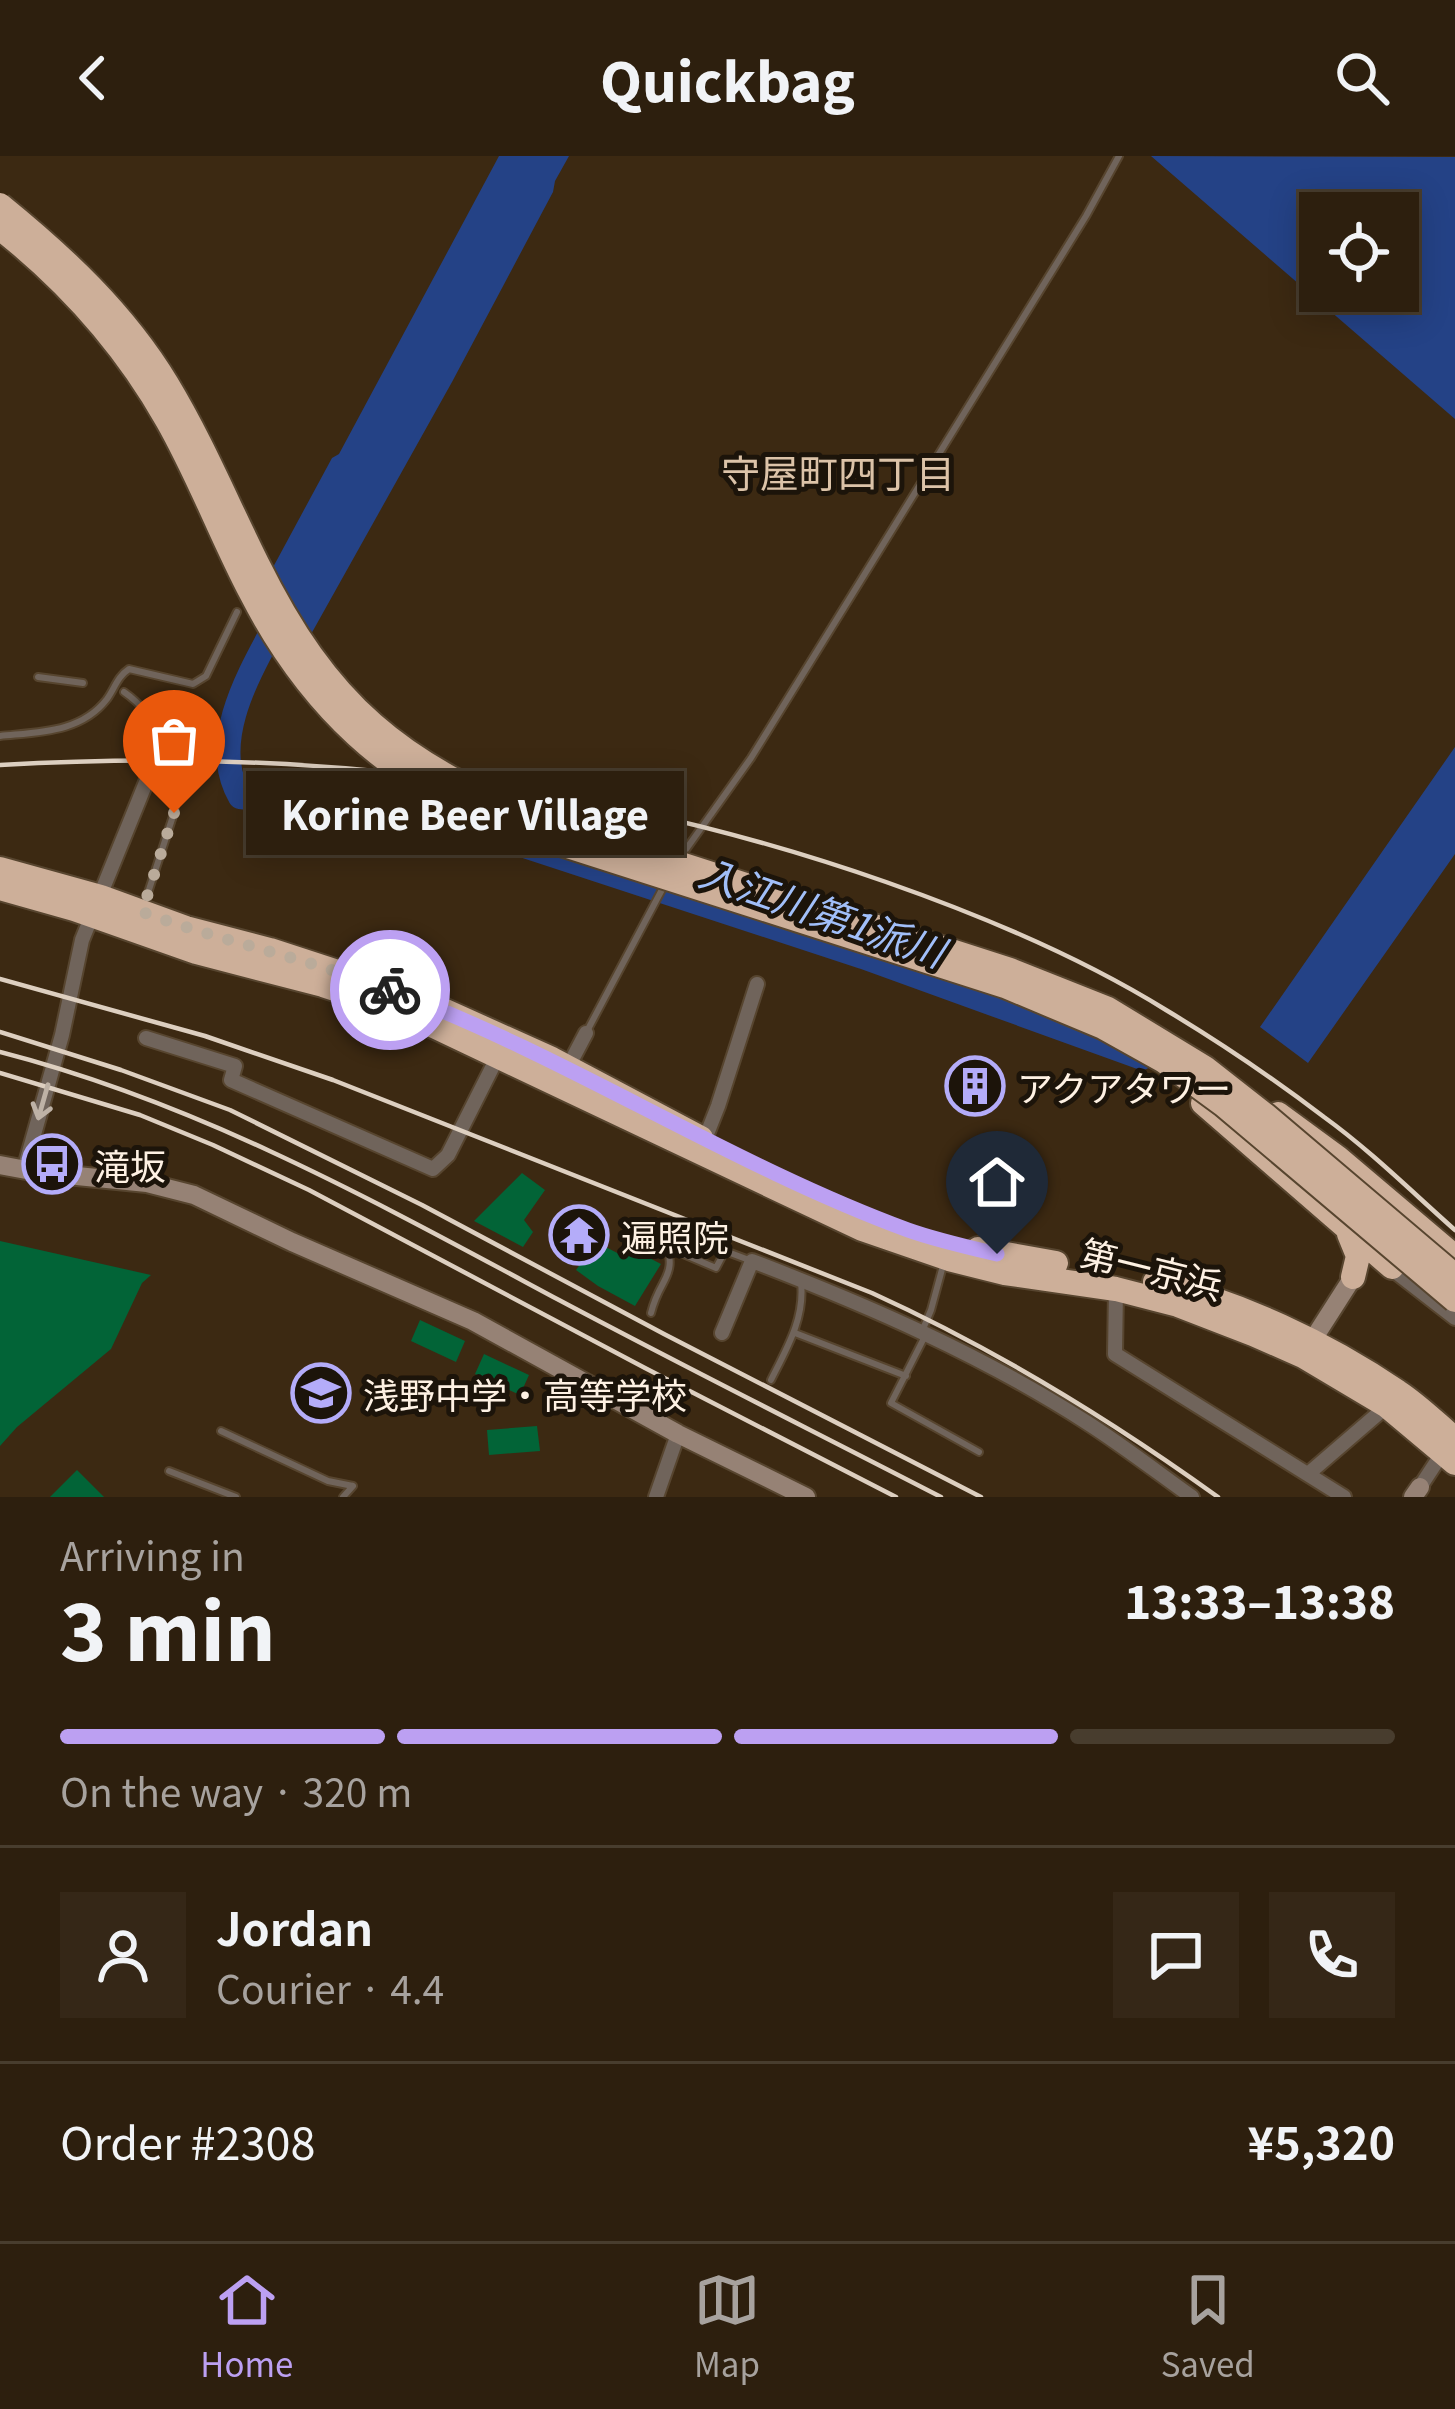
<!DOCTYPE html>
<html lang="en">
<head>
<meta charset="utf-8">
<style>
	body { margin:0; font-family:Georgia,"Noto Sans JP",serif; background:#352717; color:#f1f3f6; height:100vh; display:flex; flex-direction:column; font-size:45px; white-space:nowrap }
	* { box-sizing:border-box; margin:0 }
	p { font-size:39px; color:#a7a29e }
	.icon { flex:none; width:66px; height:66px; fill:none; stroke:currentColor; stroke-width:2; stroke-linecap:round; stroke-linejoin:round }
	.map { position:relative; height:1341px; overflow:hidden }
	.sheet { display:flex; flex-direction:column; background:#2d1f0e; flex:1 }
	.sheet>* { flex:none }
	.controls { position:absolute; left:1299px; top:36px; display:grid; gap:24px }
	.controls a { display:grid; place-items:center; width:120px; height:120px; border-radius:0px; background:#2d1f0e; box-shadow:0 6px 30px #0003,0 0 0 3px #483d2e; font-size:60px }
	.pin { position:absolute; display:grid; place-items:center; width:102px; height:102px; color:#fff; margin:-123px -51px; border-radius:50% 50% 50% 0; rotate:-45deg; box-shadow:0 0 12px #0007 }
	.pin .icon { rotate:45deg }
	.courier { position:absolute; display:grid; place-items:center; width:120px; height:120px; margin:-60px; border:9px solid #bca0f2; border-radius:50%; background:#fff; color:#222; box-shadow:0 3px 15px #0007 }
	.bubble { position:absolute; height:84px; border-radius:0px; background:#2d1f0e; box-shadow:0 6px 30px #0003,0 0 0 3px #483d2e; font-size:39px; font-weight:800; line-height:84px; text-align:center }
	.headline em { font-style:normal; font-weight:800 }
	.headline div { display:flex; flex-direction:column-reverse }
	.headline { display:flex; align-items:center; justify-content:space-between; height:204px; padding:0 60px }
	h1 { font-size:78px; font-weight:800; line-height:90px }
	.bar { display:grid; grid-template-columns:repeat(4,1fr); gap:18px 12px; align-content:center; height:144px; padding:0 60px }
	.bar i { height:15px; border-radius:9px; background:#483d2e }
	.bar .on { background:#bca0f2 }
	.bar p { grid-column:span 4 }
	.line { display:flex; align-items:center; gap:30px; padding:0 60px; border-top:3px solid #483d2e }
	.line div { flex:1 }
	.round { display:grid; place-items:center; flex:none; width:126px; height:126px; border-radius:0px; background:#352717 }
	header { display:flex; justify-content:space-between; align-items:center; height:156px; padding:0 60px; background:#2d1f0e; font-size:54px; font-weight:800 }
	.tab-bar { display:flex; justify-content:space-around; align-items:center; height:168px; border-top:3px solid #483d2e; background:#2d1f0e; font-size:33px; color:#a7a29e }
	.tab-bar a { display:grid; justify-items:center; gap:6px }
	.tab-bar .on { color:#bca0f2 }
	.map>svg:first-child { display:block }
	.green { fill:#026437 }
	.water { fill:#244286; fill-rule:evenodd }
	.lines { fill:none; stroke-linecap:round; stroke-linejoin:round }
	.river { stroke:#244286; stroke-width:24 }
	.lane-casing { stroke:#57452f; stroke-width:10 }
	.street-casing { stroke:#57452f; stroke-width:18 }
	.secondary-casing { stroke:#57452f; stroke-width:22 }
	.highway-casing { stroke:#57452f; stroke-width:28 }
	.lane { stroke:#70645b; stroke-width:6 }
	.street { stroke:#70645b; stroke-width:14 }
	.secondary { stroke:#968275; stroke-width:18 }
	.highway { stroke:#cdaf99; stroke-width:24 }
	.rail { stroke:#ddcfc0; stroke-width:4.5 }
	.highway-bridge-casing { stroke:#57452f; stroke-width:28; stroke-linecap:butt }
	.highway-bridge { stroke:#cdaf99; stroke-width:24 }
	.oneway { stroke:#beb2a6 }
	.done { stroke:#baab9a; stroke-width:12; stroke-dasharray:0 21.6 }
	.route { stroke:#bca0f2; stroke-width:15 }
	.labels { text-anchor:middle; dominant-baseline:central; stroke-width:10; stroke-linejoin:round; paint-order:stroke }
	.poi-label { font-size:36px; fill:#fef1e3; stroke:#1c140a; text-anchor:start }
	.street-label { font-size:36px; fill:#fef1e3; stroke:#1c140a }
	.neighbourhood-label { font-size:39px; fill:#dcc3a8; stroke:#1c140a }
	.water-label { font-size:39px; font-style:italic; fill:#a1bff9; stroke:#1c140a }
</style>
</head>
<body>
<header><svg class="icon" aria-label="back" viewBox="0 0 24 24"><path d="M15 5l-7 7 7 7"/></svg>Quickbag<svg class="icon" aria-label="search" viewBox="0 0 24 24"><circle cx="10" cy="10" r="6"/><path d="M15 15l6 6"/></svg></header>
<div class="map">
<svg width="1455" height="1341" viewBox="0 0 1455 1341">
	<rect width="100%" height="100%" fill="#3c2912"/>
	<!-- green -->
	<path class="green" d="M522,1017L545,1034L524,1064L533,1076L523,1091L474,1065Z
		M0,1085L151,1119L142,1127L111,1193L17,1271L0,1290Z
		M596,1086L625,1101L632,1093L661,1108L635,1150L598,1130L576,1114Z
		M420,1164L465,1185L456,1206L411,1185Z
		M484,1198L529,1219L520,1239L475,1218Z
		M537,1270L540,1295L489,1299L487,1274Z
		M77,1314L104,1341H50Z"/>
	<!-- water -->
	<path class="water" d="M499,0H569L555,25L553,36L452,226L310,480L271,415L332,302L339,298Z
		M1151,0L1455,1V263ZM1398,57V135H1320V57Z
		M1455,591V698L1308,907L1260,871Z"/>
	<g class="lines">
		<!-- river -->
		<path class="river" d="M279,462C252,513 207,584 240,641L457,668L863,801L1142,902"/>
		<!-- lane casing -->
		<g class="lane-casing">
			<path id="lane" d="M38,521L83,527
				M124,536C140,547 154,564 161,583
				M0,580C38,576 81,577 107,543C115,532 117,521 129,513L193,528L206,520L237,456
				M682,699L751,602L1086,60L1119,0
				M143,752L174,657L176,642L169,618
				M586,877L666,726
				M669,1092L716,1112L725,1095L749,1104
				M651,1157C661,1117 679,1125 664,1076
				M923,1173L931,1154L944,1106
				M795,1177L906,1220
				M924,1182L891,1247L979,1296
				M771,1224C787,1192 805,1162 801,1126
				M221,1275L328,1325L353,1330
				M169,1315L236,1341
				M343,1341L353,1330"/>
		</g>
		<!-- street casing -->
		<g class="street-casing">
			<path id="street" d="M146,882L235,910L231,924L433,1013L448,999L497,902
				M566,915L586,877
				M705,983L718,950L757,828
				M24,1014L62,879L82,784L147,624
				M1388,1110L1455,1162
				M1116,1133L1115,1198L1344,1341
				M722,1177L752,1105C867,1149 982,1199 1086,1266C1122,1289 1157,1316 1192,1341
				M1308,1318L1387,1250
				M1420,1331L1445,1293
				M656,1341L678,1278"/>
		</g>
		<!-- secondary casing -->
		<g class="secondary-casing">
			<path id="secondary" d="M0,1009L37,1016L147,1027L194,1039L292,1086L473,1165L678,1278L806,1341
				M1305,1196L1353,1121
				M1413,1341L1420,1331"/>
		</g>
		<!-- highway casing -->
		<g class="highway-casing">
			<path id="highway" d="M0,713L101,741L186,772L270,794L371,827L443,854L552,903L701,982
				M0,732L74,753L196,796L323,829L402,855L862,1073L949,1103L1005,1117L1116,1133L1178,1149L1253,1178L1303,1200L1387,1250L1455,1307
				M1203,947L1392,1111
				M1278,958L1338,1002L1455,1101
				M1349,1078L1358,1100L1353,1121
				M978,1093L1056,1107
				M1155,1126C1240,1147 1325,1186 1398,1236C1418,1249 1436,1267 1455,1283"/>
		</g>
		<!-- lane -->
		<use href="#lane" class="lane"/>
		<!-- street -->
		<use href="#street" class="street"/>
		<!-- secondary -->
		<use href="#secondary" class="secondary"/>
		<!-- highway -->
		<use href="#highway" class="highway"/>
		<!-- rail -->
		<path class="rail" d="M0,609C303,591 598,625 886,726C983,760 1079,800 1166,854C1221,887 1274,923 1324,961C1371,995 1412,1036 1455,1074
			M0,823L205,880L333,924L872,1137C995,1193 1108,1262 1218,1341
			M0,876L121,914L230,954L422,1049L664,1178L981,1341
			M0,896C199,947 378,1047 559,1144C685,1211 813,1275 941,1341
			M0,917L140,959L213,989L309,1034L645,1212L896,1341"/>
		<!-- highway-bridge casing -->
		<g class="highway-bridge-casing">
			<path id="highway-bridge" d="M0,49C64,101 124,157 167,228C202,286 227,347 257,407C327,549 400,610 547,665L1010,814L1108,853L1205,912L1265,959L1455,1120
				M0,72C67,125 125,190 167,264C199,320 221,380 251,437C309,550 389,625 508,671L1005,830L1103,871L1164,905L1224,949L1455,1144"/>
		</g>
		<!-- highway-bridge -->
		<use href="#highway-bridge" class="highway-bridge"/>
	</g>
	<!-- one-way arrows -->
	<defs><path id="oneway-shaft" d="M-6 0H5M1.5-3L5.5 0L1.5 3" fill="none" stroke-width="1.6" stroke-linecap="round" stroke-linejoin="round" transform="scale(3)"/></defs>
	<use class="oneway" href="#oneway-shaft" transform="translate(43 946) rotate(106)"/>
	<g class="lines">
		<!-- done -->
		<path class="done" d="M174,657L142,756C224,786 309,803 390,834"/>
		<!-- route -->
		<path class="route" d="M390,834C569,901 729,1008 908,1074C936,1084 967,1091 997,1098"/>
	</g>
	<!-- icons -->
	<defs>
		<g id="building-ring" transform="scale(3)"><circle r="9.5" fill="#1c140a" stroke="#b4acf9" stroke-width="1.5"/><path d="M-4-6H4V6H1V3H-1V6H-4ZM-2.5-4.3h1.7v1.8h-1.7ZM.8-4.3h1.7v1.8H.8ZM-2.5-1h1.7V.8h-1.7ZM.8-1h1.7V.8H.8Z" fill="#b4acf9"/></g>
		<g id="bus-ring" transform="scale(3)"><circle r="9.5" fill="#1c140a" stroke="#b4acf9" stroke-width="1.5"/><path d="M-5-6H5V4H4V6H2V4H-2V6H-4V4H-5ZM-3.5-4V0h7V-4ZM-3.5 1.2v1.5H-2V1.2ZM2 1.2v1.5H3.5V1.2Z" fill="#b4acf9"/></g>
		<g id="temple-ring" transform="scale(3)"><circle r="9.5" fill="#1c140a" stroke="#b4acf9" stroke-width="1.5"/><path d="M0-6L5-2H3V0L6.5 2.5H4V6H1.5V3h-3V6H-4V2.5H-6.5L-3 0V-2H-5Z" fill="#b4acf9"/></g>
		<g id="school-ring" transform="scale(3)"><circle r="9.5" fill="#1c140a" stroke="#b4acf9" stroke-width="1.5"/><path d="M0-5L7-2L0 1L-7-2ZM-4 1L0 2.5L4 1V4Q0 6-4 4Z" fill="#b4acf9"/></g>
	</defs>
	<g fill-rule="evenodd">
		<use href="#building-ring" x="975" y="930"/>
		<use href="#bus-ring" x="52" y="1008"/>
		<use href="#temple-ring" x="579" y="1079"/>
		<use href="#school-ring" x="321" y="1237"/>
	</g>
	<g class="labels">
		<!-- poi labels -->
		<g class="poi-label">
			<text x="1017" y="930">アクアタワー</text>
			<text x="94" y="1008">滝坂</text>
			<text x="621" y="1079">遍照院</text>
			<text x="363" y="1237">浅野中学・高等学校</text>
		</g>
		<!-- street labels -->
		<g class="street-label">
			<text transform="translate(1152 1111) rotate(14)">第一京浜</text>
		</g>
		<!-- neighbourhood labels -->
		<g class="neighbourhood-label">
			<text x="838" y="315">守屋町四丁目</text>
		</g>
		<!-- water labels -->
		<g class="water-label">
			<text transform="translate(823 754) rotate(19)">入江川第1派川</text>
		</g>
	</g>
</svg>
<div class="controls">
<a><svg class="icon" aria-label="locate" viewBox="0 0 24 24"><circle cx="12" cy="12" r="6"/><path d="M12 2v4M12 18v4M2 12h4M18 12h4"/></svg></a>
</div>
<div class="pin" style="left:174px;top:657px;background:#ea580c"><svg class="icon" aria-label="bag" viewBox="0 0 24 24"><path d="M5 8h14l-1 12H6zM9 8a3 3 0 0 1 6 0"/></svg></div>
<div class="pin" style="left:997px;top:1098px;background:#1f2937"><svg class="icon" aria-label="home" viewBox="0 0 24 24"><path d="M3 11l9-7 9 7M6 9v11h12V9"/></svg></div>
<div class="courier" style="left:390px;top:834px"><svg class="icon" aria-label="bike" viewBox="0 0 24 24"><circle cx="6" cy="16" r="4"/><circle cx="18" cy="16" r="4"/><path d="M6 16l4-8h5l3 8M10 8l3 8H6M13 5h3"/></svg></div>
<div class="bubble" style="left:246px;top:615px;width:438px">Korine Beer Village</div>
</div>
<section class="sheet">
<div class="headline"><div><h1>3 min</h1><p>Arriving in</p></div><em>13:33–13:38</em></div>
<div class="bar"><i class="on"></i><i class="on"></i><i class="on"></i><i></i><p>On the way · 320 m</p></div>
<div class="line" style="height:216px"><a class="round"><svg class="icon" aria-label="person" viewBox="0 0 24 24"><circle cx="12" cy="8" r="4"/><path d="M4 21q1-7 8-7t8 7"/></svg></a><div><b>Jordan</b><p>Courier · 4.4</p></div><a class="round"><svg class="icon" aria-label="chat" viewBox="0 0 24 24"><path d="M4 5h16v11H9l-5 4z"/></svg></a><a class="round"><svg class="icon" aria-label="phone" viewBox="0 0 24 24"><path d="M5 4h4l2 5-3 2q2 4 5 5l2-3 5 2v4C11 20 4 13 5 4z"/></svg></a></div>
<div class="line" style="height:156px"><div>Order #2308</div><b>¥5,320</b></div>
</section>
<nav class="tab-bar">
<a class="on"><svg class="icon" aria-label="home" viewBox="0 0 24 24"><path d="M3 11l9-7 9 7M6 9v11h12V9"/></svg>Home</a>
<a><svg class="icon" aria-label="map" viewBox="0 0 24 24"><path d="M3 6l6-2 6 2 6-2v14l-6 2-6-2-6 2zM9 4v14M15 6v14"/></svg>Map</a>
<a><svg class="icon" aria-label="saved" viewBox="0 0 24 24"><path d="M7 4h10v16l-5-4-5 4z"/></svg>Saved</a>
</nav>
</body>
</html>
